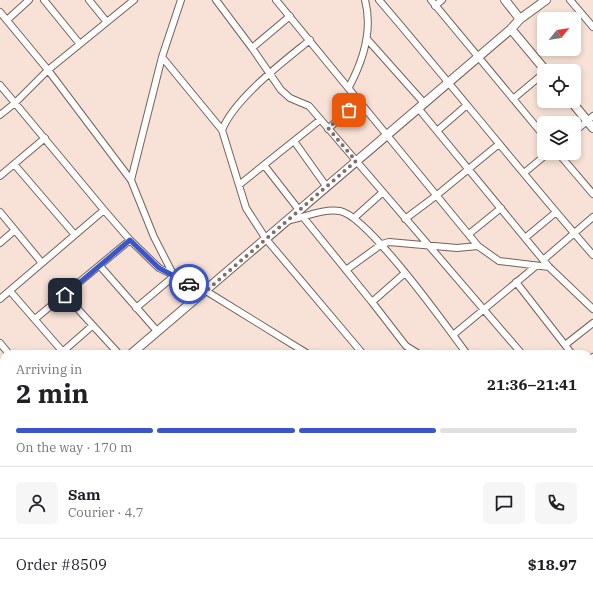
<!DOCTYPE html>
<html lang="en">
<head>
<meta charset="utf-8">
<style>
	body { margin:0; font-family:"IBM Plex Serif",serif; background:#f6f6f6; color:#202124; height:100vh; display:flex; flex-direction:column; font-size:15px; white-space:nowrap }
	* { box-sizing:border-box; margin:0 }
	p { font-size:13px; color:#757577 }
	.icon { flex:none; width:22px; height:22px; fill:none; stroke:currentColor; stroke-width:2; stroke-linecap:round; stroke-linejoin:round }
	.map { position:relative; flex:1; overflow:hidden }
	.sheet { position:absolute; left:0px; top:350px; width:593px; height:248px; display:flex; flex-direction:column; background:#fff; border-radius:12px 12px 0 0; box-shadow:0 2px 6px #0003 }
	.sheet>* { flex:none }
	.needle { width:26px; rotate:60deg }
	.fabs { position:absolute; left:537px; top:12px; display:grid; gap:8px }
	.fabs a { display:grid; place-items:center; width:44px; height:44px; border-radius:6px; background:#fff; box-shadow:0 2px 6px #0003; font-size:20px }
	.pin { position:absolute; display:grid; place-items:center; width:34px; height:34px; color:#fff; margin:-17px; border-radius:8px; box-shadow:0 2px 6px #0006 }
	.courier { position:absolute; display:grid; place-items:center; width:40px; height:40px; margin:-20px; border:3px solid #3b56c8; border-radius:50%; background:#fff; color:#222; box-shadow:0 1px 5px #0007 }
	.overview em { font-style:normal; font-weight:700 }
	.overview div { display:flex; flex-direction:column-reverse }
	.overview { display:flex; align-items:center; justify-content:space-between; height:68px; padding:0 16px }
	h1 { font-size:26px; font-weight:700; line-height:30px }
	.bar { display:grid; grid-template-columns:repeat(4,1fr); gap:6px 4px; align-content:center; height:48px; padding:0 16px }
	.bar i { height:5px; border-radius:3px; background:#e0e0e0 }
	.bar .active { background:#3b56c8 }
	.bar p { grid-column:span 4 }
	.line { display:flex; align-items:center; gap:10px; padding:0 16px; border-top:1px solid #e0e0e0 }
	.line div { flex:1 }
	.round { display:grid; place-items:center; flex:none; width:42px; height:42px; border-radius:6px; background:#f6f6f6 }
	.map>svg:first-child { display:block }
	.lines { fill:none; stroke-linecap:round; stroke-linejoin:round }
	.minor-casing { stroke:#756259; stroke-width:8 }
	.tertiary-casing { stroke:#756259; stroke-width:10 }
	.minor { stroke:#fff; stroke-width:6 }
	.tertiary { stroke:#fff; stroke-width:8 }
	.done { stroke:#7e7069; stroke-width:4; stroke-dasharray:0 7.2 }
	.route { stroke:#3b56c8; stroke-width:5 }
</style>
</head>
<body>
<div class="map">
<svg width="593" height="598" viewBox="0 0 593 598">
	<rect width="100%" height="100%" fill="#f8e1d6"/>
	<g class="lines">
		<!-- minor casing -->
		<g class="minor-casing">
			<path id="minor" d="M44,0L79,43
				M89,0L106,21
				M216,0L252,48L281,90L290,98L309,106L522,354
				M276,0L478,246L499,261L549,267
				M379,0C451,84 520,171 593,255
				M431,0L544,136
				M570,0L593,27
				M435,6L442,0
				M0,12L48,70L131,180L154,237L174,276L136,308
				M7,20L29,0
				M367,39L424,103
				M252,48L290,16
				M162,57L222,130L246,208L266,239L363,354
				M0,85L104,210L0,299
				M349,87C363,61 373,30 365,0
				M513,99L544,73
				M418,108L549,267L593,309
				M0,115L15,103L48,70L134,0
				M328,129L360,100
				M222,130C235,98 283,62 310,40
				M437,131L467,105
				M574,132L593,116
				M294,141L326,186
				M558,153L593,194
				M14,164L75,235
				M264,165L299,210
				M524,173L548,153
				M0,176L45,138
				M131,180L162,57L181,0
				M239,185L320,120
				M104,210L130,240L159,268L206,291L308,354
				M0,212L42,263
				M303,217L372,302L406,346L419,354
				M354,218L383,192
				M405,219L437,195L499,144
				M286,221C303,218 323,208 340,211C368,216 447,327 467,354
				M469,234L501,208
				M525,238L555,213
				M0,243L15,230
				M543,260L593,217
				M100,266L157,331
				M346,270L382,244L389,242L457,248L478,246
				M516,282L572,354
				M10,291L63,352
				M65,295L119,354
				M372,302L405,273
				M35,319L130,240
				M453,335L536,266
				M0,343L9,354
				M565,345L593,323
				M60,354L92,326
				M589,360L593,357
				M589,375L593,379
				M0,405L4,410
				M589,436L593,441
				M0,493L4,498
				M589,494L593,499
				M589,547L593,545
				M589,560L593,565
				M0,571L4,568
				M53,594L56,598
				M104,594L107,598
				M156,594L159,598
				M303,594L306,598
				M354,594L357,598
				M398,594L401,598
				M442,594L445,598
				M34,598L39,594
				M167,598L172,594
				M224,598L229,594
				M285,598L289,594
				M414,598L418,594"/>
		</g>
		<!-- tertiary casing -->
		<g class="tertiary-casing">
			<path id="tertiary" d="M520,19L546,0
				M511,29L546,71
				M571,101L593,128
				M131,354L511,29L520,19L505,0
				M0,463L4,459"/>
		</g>
		<!-- minor -->
		<use href="#minor" class="minor"/>
		<!-- tertiary -->
		<use href="#tertiary" class="tertiary"/>
	</g>
	<g class="lines">
		<!-- done -->
		<path class="done" d="M189,284L206,291L356,161L328,128L349,110"/>
		<!-- route -->
		<path class="route" d="M65,295L130,240L159,268L189,284"/>
	</g>
</svg>
<div class="fabs">
<a><svg class="needle" viewBox="-14 -14 28 28"><path d="M0-13l5 13h-10z" fill="#e53935"/><path d="M0 13l5-13h-10z" fill="#757577"/></svg></a>
<a><svg class="icon" aria-label="locate" viewBox="0 0 24 24"><circle cx="12" cy="12" r="6"/><path d="M12 2v4M12 18v4M2 12h4M18 12h4"/></svg></a>
<a><svg class="icon" aria-label="layers" viewBox="0 0 24 24"><path d="M12 4l9 5-9 5-9-5zM3 14l9 5 9-5"/></svg></a>
</div>
<div class="pin" style="left:349px;top:110px;background:#ea580c"><svg class="icon" aria-label="bag" viewBox="0 0 24 24"><path d="M5 8h14l-1 12H6zM9 8a3 3 0 0 1 6 0"/></svg></div>
<div class="pin" style="left:65px;top:295px;background:#1f2937"><svg class="icon" aria-label="home" viewBox="0 0 24 24"><path d="M3 11l9-7 9 7M6 9v11h12V9"/></svg></div>
<div class="courier" style="left:189px;top:284px"><svg class="icon" aria-label="car" viewBox="0 0 24 24"><path d="M5 17H2v-5l4-1 3-4h7l3 4 3 1v5h-3M9 17h6M6 11h13"/><circle cx="7" cy="17" r="2"/><circle cx="17" cy="17" r="2"/></svg></div>
<section class="sheet">
<div class="overview"><div><h1>2 min</h1><p>Arriving in</p></div><em>21:36–21:41</em></div>
<div class="bar"><i class="active"></i><i class="active"></i><i class="active"></i><i></i><p>On the way · 170 m</p></div>
<div class="line" style="height:72px"><a class="round"><svg class="icon" aria-label="person" viewBox="0 0 24 24"><circle cx="12" cy="8" r="4"/><path d="M4 21q1-7 8-7t8 7"/></svg></a><div><b>Sam</b><p>Courier · 4.7</p></div><a class="round"><svg class="icon" aria-label="chat" viewBox="0 0 24 24"><path d="M4 5h16v11H9l-5 4z"/></svg></a><a class="round"><svg class="icon" aria-label="phone" viewBox="0 0 24 24"><path d="M5 4h4l2 5-3 2q2 4 5 5l2-3 5 2v4C11 20 4 13 5 4z"/></svg></a></div>
<div class="line" style="height:52px"><div>Order #8509</div><b>$18.97</b></div>
</section>
</div>
</body>
</html>
